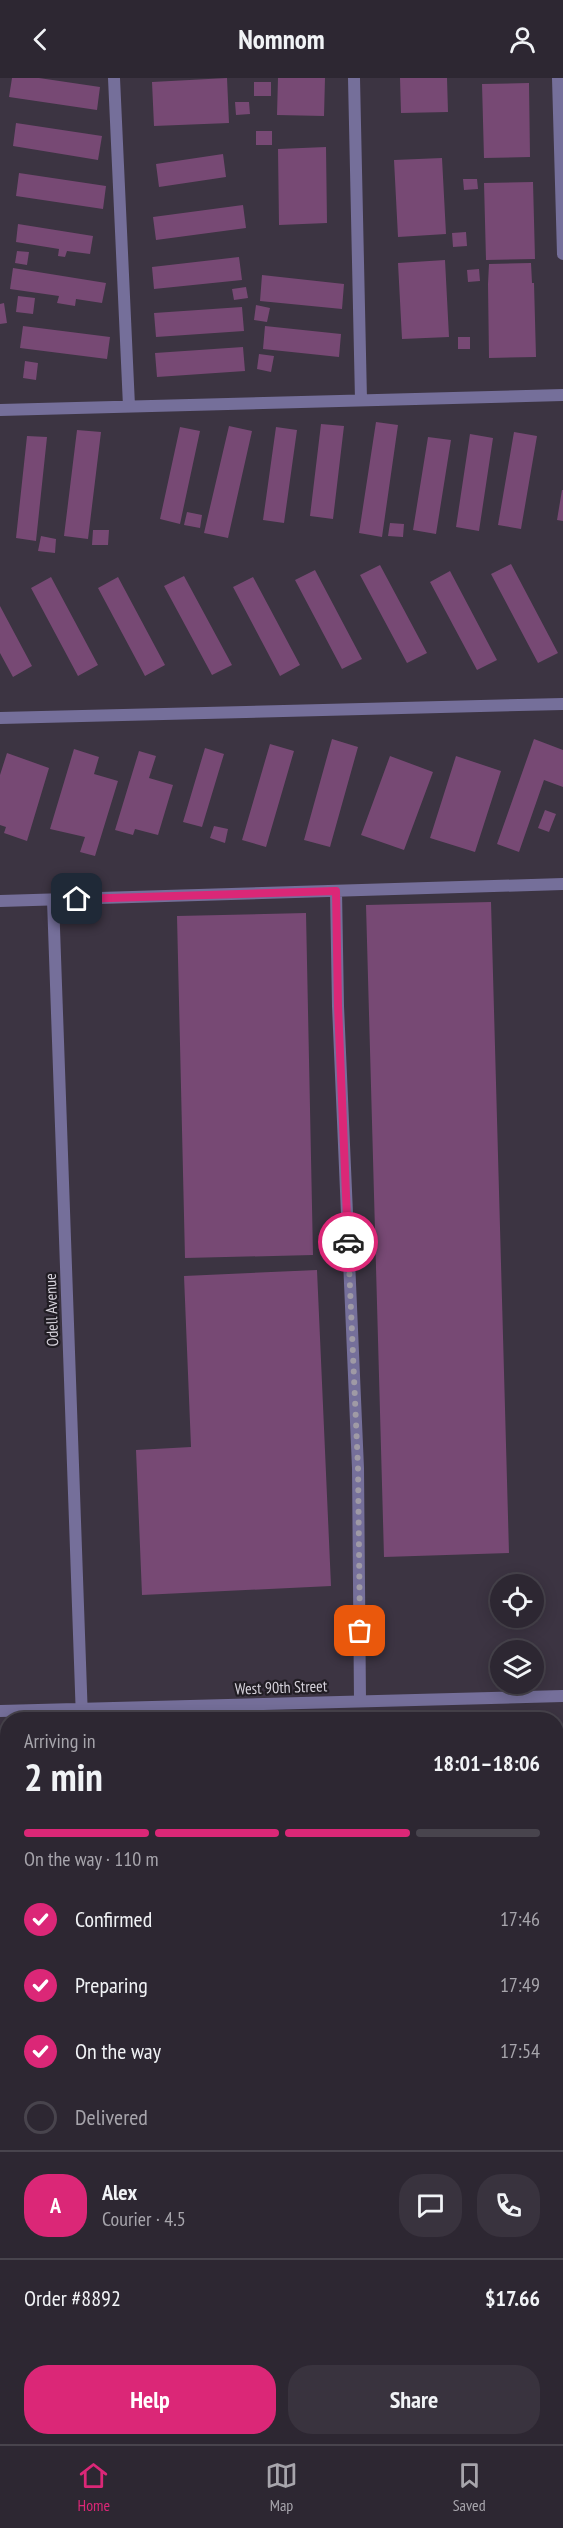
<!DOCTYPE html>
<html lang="en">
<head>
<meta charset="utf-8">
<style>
	body { margin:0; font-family:"PT Sans Narrow",sans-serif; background:#39333e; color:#f1f3f6; height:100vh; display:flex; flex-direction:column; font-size:22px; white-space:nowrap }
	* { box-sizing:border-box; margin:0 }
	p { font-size:20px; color:#a7a5ac }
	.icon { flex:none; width:33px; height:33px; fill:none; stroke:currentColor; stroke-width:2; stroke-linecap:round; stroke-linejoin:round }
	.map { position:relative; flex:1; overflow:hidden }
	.panel { position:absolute; left:0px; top:1634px; width:564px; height:734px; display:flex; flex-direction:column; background:#2d2732; border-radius:24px 24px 0 0; box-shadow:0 3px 15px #0003,0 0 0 2px #48444d }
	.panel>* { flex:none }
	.fabs { position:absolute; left:490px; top:1496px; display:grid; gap:12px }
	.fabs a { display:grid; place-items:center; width:54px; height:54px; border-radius:50%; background:#2d2732; box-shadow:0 3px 15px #0003,0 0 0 2px #48444d; font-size:30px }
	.pin { position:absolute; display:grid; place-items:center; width:51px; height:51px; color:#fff; margin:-26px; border-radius:12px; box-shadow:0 3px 9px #0006 }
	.courier { position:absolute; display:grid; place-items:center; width:60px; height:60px; margin:-30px; border:4px solid #db2777; border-radius:50%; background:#fff; color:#222; box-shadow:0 2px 8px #0007 }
	.overview em { font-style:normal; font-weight:600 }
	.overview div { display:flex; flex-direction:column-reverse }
	.overview { display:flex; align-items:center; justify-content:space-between; height:102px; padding:0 24px }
	h1 { font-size:39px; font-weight:600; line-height:45px }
	.bar { display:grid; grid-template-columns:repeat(4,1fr); gap:9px 6px; align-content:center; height:72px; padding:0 24px }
	.bar i { height:8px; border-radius:4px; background:#48444d }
	.bar .on { background:#db2777 }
	.bar p { grid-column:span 4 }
	.line { display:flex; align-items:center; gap:15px; padding:0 24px; border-top:2px solid #48444d }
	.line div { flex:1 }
	.round { display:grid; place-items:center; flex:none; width:63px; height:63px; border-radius:24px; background:#39333e }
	ol { padding:0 24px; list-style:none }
	li { display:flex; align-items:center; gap:18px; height:66px }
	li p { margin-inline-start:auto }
	li .icon { padding:6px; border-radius:50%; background:#db2777; color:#fff; stroke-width:4 }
	li:last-child { color:#a7a5ac }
	li i { width:33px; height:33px; border:3px solid #48444d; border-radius:50% }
	.cta { display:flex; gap:12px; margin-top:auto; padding:12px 24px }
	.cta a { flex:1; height:69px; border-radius:24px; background:#db2777; color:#fff; font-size:24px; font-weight:600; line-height:69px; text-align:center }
	.cta a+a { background:#39333e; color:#f1f3f6 }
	header { display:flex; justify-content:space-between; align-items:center; height:78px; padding:0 24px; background:#2d2732; font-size:27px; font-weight:600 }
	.menu { display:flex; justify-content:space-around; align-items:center; height:84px; border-top:2px solid #48444d; background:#2d2732; font-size:16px; color:#a7a5ac }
	.menu a { display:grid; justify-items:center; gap:3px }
	.menu .on { color:#db2777 }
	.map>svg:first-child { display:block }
	.building { fill:#774974 }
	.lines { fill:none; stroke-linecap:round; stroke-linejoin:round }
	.service { stroke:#756f9a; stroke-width:12 }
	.minor { stroke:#756f9a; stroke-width:12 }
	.done { stroke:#9f9aa5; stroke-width:6; stroke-dasharray:0 10.8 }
	.route { stroke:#db2777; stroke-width:8 }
	.labels { text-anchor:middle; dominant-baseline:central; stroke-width:4.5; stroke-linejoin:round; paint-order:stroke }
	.street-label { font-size:16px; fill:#d5d1da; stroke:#211d24 }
</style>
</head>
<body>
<header><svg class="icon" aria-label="back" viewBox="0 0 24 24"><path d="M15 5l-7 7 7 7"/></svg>Nomnom<svg class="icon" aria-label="person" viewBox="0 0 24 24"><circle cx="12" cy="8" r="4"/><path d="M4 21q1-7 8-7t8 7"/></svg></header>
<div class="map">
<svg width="563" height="2366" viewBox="0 0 563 2366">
	<rect width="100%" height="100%" fill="#3c3442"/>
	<!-- building -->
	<path class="building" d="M12,0H39L100,9L97,32L9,19Z
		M227,0L229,45L154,48L152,4Z
		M278,0H325L324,38L277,37Z
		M400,0H447L448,34L401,35Z
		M254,4H271V18H254Z
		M529,5L530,79L484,80L482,6Z
		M235,24H249L250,36L236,37Z
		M16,45L102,58L98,82L13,68Z
		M256,53H272V67H256Z
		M326,69L327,145L279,147L278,71Z
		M223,76L226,99L159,109L156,86Z
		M442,80L446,156L398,159L394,82Z
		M19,95L106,108L103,131L16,118Z
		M463,101H477L478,111L464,112Z
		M533,104L535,181L486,182L484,105Z
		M243,127L246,150L156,162L153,139Z
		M18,146L93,158L90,176L67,173L65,179L58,178L59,171L16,164Z
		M466,154L467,168L453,169L452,155Z
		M17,173L29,174L27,187L15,185Z
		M239,179L242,202L154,211L152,189Z
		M445,182L449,259L402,261L398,185Z
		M531,185L532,205H534L536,279L489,280L488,206L489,186Z
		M13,190L106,205L102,225L76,221L75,228L57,225L59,218L10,211Z
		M479,191L480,203L468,204L467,192Z
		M262,197L344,206L342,231L260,223Z
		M246,209L248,220L234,222L232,211Z
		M18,218L35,220L33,236L16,234Z
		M4,225L7,245L0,246V226Z
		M256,227L270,230L267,244L254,242Z
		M242,229L244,253L156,259L154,235Z
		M23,248L110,259L107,281L20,270Z
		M265,248L341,256L339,279L263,271Z
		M458,259H470V271H458Z
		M243,269L245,293L157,299L155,275Z
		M259,276L274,278L271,294L257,291Z
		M25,283L38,285L36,302L23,300Z
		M376,344L398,347L382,459L359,455Z
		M321,346L344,348L333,441L310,438Z
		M229,348L252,353L228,460L204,455Z
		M180,349L200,353L180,446L160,441Z
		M276,349L297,352L284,445L263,442Z
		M77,352L101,354L88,461L64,458Z
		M514,354L537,358L521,451L498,447Z
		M470,356L493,360L479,453L456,449Z
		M27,358L47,359L36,463L16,460Z
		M428,359L451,362L436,456L413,452Z
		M562,412H563V443L557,442Z
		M187,434L202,437L200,450L184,447Z
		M390,445L404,446L403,459L388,458Z
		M93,452H109L108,467H92Z
		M41,458L56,461L55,475L38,473Z
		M511,486L558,575L538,585L491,496Z
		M380,487L427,575L407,585L360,497Z
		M315,492L362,581L342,591L295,502Z
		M450,493L497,582L477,592L430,504Z
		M184,498L232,587L212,597L164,508Z
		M51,499L98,587L78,598L31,510Z
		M118,499L165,587L145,598L98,510Z
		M253,499L300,587L280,598L233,509Z
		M0,528L32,588L13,599L0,575Z
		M332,661L358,669L330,769L304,762Z
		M534,661L563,672V709L544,702L519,774L497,766Z
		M270,666L294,673L266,769L242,762Z
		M205,670L224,676L202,749L183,744Z
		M74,671L99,679L94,696L118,703L95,778L80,774L85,759L50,751Z
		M139,673L156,678L149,700L173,707L158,757L135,751L133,757L115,752Z
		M7,675L49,690L27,763L4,755L6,749L0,747V697Z
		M390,678L433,694L404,772L361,757Z
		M456,678L501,693L475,774L430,760Z
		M545,732L556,736L549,754L538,750Z
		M214,748L228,751L225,765L210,760Z
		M491,824L509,1475L384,1479L366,827Z
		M306,835L313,1177L185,1180L177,838Z
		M317,1192L331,1508L142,1517L136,1372L191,1369L184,1198Z
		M239,2360H363V2366H239Z
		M452,2360H504V2366H452Z"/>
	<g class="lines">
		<!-- service -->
		<path class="service" d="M336,813L338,928L358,1390L360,1623
			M0,823L563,806
			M556,2262H563
			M545,2360L546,2366"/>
		<!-- minor -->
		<path class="minor" d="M114,0L129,328
			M354,0L361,322
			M558,0L563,176
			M0,332L563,317
			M0,640L563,626
			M53,822L82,1641
			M0,1633L563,1618
			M100,2360V2366"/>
	</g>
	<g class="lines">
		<!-- done -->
		<path class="done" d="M348,1164L358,1390L360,1553"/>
		<!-- route -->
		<path class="route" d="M77,821L336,813L338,928L348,1164"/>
	</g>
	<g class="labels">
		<!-- street labels -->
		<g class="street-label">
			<text transform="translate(51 1232) rotate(-92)">Odell Avenue</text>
			<text transform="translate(281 1609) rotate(-2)">West 90th Street</text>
		</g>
	</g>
</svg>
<div class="fabs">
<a><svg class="icon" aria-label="locate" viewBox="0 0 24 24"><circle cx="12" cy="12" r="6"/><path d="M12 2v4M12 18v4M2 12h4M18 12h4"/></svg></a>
<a><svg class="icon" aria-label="layers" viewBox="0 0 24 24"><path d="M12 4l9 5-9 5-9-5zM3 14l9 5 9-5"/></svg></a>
</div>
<div class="pin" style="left:360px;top:1553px;background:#ea580c"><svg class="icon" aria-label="bag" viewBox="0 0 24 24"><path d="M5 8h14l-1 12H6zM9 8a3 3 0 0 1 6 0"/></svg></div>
<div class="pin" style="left:77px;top:821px;background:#1f2937"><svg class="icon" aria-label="home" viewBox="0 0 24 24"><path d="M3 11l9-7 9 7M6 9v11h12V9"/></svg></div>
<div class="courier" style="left:348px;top:1164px"><svg class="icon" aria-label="car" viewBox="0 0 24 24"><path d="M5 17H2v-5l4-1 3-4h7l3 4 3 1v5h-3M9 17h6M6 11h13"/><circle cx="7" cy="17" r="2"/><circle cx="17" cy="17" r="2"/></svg></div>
<section class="panel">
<div class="overview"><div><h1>2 min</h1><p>Arriving in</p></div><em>18:01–18:06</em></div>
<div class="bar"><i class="on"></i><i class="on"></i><i class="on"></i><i></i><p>On the way · 110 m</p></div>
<ol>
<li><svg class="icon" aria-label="check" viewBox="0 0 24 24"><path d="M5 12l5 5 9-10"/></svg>Confirmed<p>17:46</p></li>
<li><svg class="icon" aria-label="check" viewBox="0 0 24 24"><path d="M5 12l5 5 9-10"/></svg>Preparing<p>17:49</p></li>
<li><svg class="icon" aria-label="check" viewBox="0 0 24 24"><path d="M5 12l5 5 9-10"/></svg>On the way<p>17:54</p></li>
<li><i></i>Delivered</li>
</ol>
<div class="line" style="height:108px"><b class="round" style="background:#db2777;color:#fff">A</b><div><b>Alex</b><p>Courier · 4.5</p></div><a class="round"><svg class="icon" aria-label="chat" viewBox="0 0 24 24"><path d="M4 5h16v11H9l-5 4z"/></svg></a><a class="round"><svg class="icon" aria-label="phone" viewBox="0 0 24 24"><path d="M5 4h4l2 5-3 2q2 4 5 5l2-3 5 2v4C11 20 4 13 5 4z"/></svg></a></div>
<div class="line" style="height:78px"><div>Order #8892</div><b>$17.66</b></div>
<div class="cta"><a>Help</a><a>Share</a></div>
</section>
</div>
<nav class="menu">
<a class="on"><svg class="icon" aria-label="home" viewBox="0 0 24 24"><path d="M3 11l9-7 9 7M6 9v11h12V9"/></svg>Home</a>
<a><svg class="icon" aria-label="map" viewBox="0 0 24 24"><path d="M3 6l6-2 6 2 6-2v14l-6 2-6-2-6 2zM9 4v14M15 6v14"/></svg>Map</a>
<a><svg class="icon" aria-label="saved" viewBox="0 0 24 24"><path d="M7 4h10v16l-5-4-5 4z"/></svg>Saved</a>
</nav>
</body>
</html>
